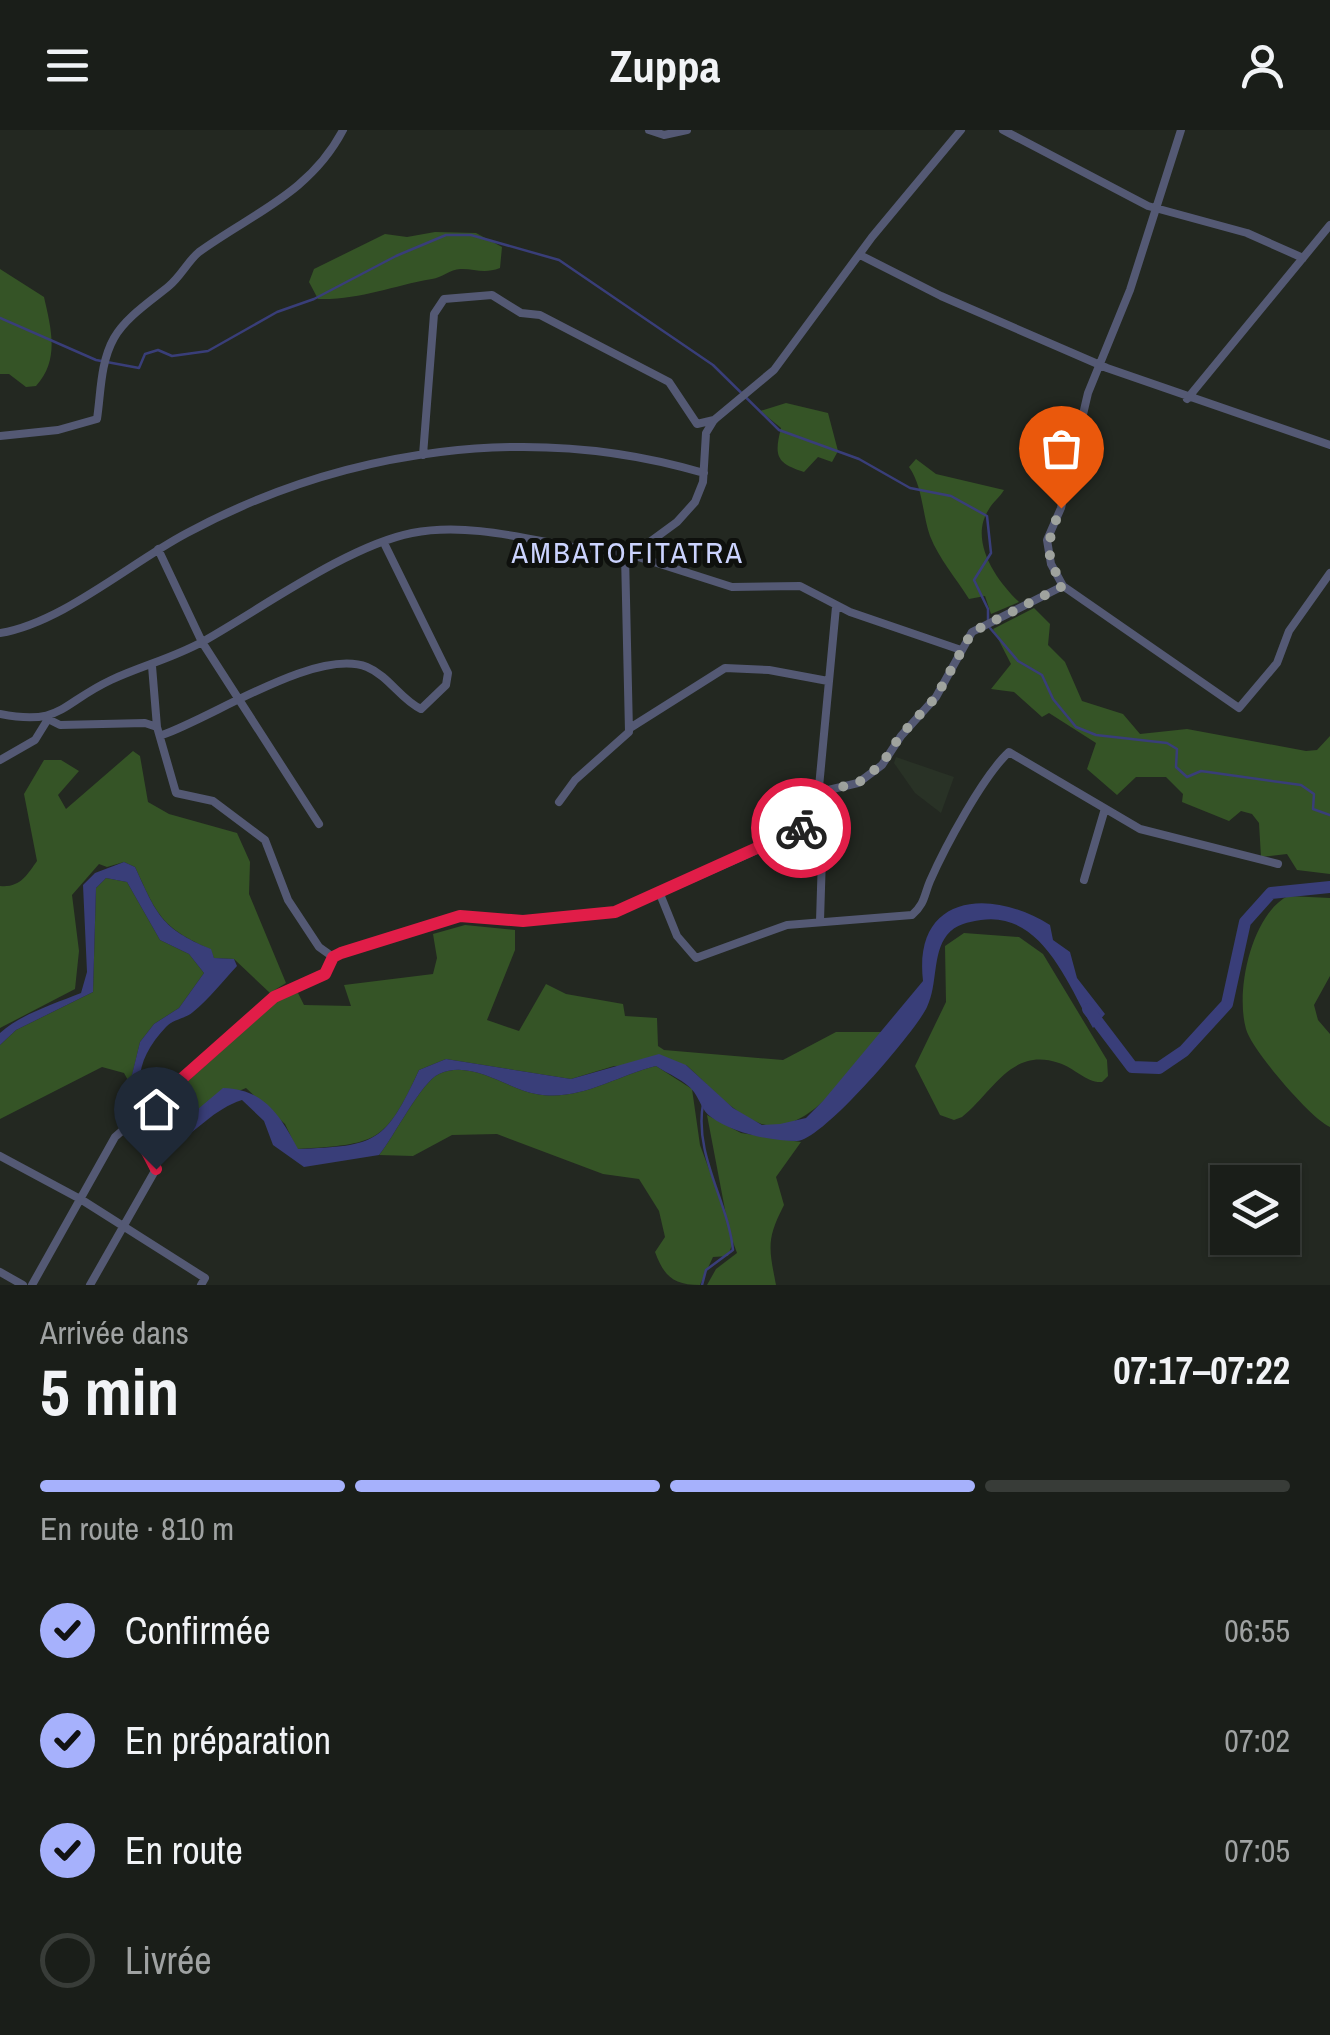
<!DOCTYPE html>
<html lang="fr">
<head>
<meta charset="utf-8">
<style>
	body { margin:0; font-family:"Archivo Narrow",sans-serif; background:#232722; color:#f1f3f6; height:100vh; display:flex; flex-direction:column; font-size:38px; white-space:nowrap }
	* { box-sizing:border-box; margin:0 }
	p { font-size:32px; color:#9fa2a2 }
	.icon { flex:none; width:55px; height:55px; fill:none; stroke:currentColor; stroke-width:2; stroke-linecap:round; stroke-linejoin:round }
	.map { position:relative; height:1155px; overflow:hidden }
	.sheet { display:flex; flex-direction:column; background:#1a1e19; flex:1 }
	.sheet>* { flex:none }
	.controls { position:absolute; left:1210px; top:1035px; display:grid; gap:20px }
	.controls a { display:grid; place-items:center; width:90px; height:90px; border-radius:0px; background:#1a1e19; box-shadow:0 2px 8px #0004,0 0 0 2px #383c38; font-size:50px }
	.pin { position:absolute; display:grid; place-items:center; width:85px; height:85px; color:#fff; margin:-102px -42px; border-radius:50% 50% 50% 0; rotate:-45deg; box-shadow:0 0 10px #0007 }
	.pin .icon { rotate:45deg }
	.courier { position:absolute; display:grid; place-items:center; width:100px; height:100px; margin:-50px; border:8px solid #e11d48; border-radius:50%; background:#fff; color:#222; box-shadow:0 2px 12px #0007 }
	.summary em { font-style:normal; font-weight:700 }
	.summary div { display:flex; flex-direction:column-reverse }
	.summary { display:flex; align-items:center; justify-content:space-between; height:170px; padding:0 40px }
	h1 { font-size:65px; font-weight:700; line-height:75px }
	.bar { display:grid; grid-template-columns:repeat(4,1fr); gap:15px 10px; align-content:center; height:120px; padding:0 40px }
	.bar i { height:12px; border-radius:8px; background:#383c38 }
	.bar .selected { background:#a6b1fc }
	.bar p { grid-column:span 4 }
	ol { padding:0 40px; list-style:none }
	li { display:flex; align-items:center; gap:30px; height:110px }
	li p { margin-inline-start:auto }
	li .icon { padding:10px; border-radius:50%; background:#a6b1fc; color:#111; stroke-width:4 }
	li:last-child { color:#9fa2a2 }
	li i { width:55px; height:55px; border:5px solid #383c38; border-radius:50% }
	header { display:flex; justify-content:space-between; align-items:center; height:130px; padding:0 40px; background:#1a1e19; font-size:45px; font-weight:700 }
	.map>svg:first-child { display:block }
	.built { fill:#293226 }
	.green { fill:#355426 }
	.water { fill:#393e79 }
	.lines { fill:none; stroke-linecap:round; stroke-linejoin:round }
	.stream { stroke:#393e79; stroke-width:2.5 }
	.river { stroke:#393e79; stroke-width:12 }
	.street { stroke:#545974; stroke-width:8 }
	.done { stroke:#9fa39e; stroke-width:10; stroke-dasharray:0 18 }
	.route { stroke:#e11d48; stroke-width:12 }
	.labels { text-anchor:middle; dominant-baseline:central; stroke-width:10; stroke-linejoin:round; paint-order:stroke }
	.neighbourhood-label { font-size:30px; letter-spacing:2.5px; fill:#cbd3fe; stroke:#0e100d }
</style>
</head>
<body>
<header><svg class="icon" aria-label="menu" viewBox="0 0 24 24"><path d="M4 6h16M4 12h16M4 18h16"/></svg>Zuppa<svg class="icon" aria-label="person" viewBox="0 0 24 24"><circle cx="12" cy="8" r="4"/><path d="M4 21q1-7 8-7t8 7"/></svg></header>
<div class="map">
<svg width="1330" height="1155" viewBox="0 0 1330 1155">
	<rect width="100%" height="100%" fill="#232821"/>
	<!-- built -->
	<path class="built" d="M896,627L954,647L941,683L915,663L894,633Z"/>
	<!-- green -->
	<path class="green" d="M435,102L476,103L502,117L500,138C484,144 476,139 462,139C451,138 442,148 432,149C391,156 361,170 318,169L309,152L314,139L385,104L407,107Z
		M0,139L44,167C51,198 60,230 36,256L26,257L9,244H0Z
		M786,273L828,283L838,321L832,332L818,327L804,342C776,333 774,326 781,298L760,281Z
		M916,329L936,344L1004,360C1000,367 993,372 989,379C968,411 997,451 1019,472L991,484L985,466L969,469C956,448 939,429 930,406C922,383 923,357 909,337Z
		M1034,478L1050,494L1048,515L1065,532L1082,571L1123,584L1140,604L1187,599L1306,621L1317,620L1330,606V744L1297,740L1287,724L1261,727L1259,693L1252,684L1241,681L1229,691L1182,672L1183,664L1166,647H1136L1117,665L1087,639L1096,613L1049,583L1042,587L1014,562L991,559L1011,534L993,499Z
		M133,621L140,626L148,672L169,684L237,703L250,732L249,764L286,853L270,863L234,829L214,828L210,819C160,797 157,784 135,737L124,732L107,737L99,734L72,765L79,821L75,859L0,898V756C20,758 27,745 37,731L24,664L44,630H61L79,641L58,665L66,679Z
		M106,748L127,752L160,810L189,824L204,843L179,878L154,894L140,912L130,954L124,943L102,937L0,989V915L16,900L93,862L96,758Z
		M1288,766L1330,768V846L1314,875L1318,890L1330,904V997C1311,989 1251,919 1246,899C1235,860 1252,784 1288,766Z
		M465,795L515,800V820L487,890L519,901L546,854L566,864L623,874L625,886L657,888L658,916L664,920L783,930L836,902H882C857,933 806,1012 759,993C730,981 709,955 686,935L614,936L571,949L446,929L419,940C385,1014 377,1014 297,1019L285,994L246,958L201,977L179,995L157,988L156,980L285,864L298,863L304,875L351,876L344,855L433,844L437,828L433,804Z
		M964,803L1019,807L1043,824L1107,930L1108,946L1102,952C1086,953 1075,938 1059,933C1011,917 994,961 962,987L954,990L940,985L915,936L946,872L945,816Z
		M656,936L692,959L700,1015L726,1085L707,985L741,1003L801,1012L776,1047L784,1075C766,1110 769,1118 776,1155H707L716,1139L737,1123L733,1112L728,1126L713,1127L700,1155C673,1155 664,1146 655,1122L665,1107L659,1081L639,1049L603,1044L497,1004L452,1005L413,1026L379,1025C394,1007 421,952 439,944C471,929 505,958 536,964C580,972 615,946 656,936Z"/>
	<!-- water -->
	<path class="water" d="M124,732L135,737C157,784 160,798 211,819L214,828L234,829L237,836C223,851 209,869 193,882C185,889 173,889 166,897C132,932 126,978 179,995L223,958C264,959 280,985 298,1019C377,1016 385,1013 419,940L446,929L571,949L659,924L686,935L733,978L762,995L780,994L806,988L823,971L923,851C913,765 989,757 1050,795L1053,810L1070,822L1077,848L1105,884L1093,898C1068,855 1042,781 981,790C968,792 956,794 947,805C932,824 938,854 927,877C916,901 822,1011 797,1011C769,1011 733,1003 711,987C702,981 700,970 694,962C686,951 668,944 656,936C615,946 580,972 536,964C505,958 471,929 439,944C421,952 394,1007 379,1025L304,1037L273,1015L264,991L242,970C214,979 197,1001 172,1017L143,994L128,961L140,912L154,894L179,878L204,843L189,824L160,810L127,752L106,748L96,758L93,862L16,900L0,915V903C21,884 54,874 81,863L87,842L83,755L95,743Z"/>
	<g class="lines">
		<!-- stream -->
		<path class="stream" d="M0,188L96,230L139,238L145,224L158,220L172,226L208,221L277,182L314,169L396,126L446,105H471L559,130L713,235L779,300L859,329L910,358L951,366L987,386L991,423L974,450L988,479V491
			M990,498L1018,531L1042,545L1053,569L1076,597L1096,605L1167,613L1177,619L1176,637L1187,647L1201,641L1301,655L1314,664L1313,679L1330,685
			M702,1155L706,1140L733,1120C728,1071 694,1025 703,974"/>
		<!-- river -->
		<path class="river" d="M1088,879L1132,937L1159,938L1184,921L1227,874L1245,792L1271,763L1330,757"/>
		<!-- street -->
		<path class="street" d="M649,0L664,5L687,0
			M1003,0L1148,76L1247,103L1303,128
			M860,125L941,166L1107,238L1330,315
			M1187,269L1330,95
			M0,306L58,300L97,289C101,263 100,233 114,208C126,187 151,171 169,156C181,146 188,131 199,122C253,83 310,63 343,0
			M423,325L434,184L444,169L492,165L521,183L540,185L669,252L697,294L714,290
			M158,419L202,512L319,694
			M632,425L732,457L800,456L850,482L961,520
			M1063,456L1239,578L1277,533L1289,501L1330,443
			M0,503C62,493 130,433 187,403C345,318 532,292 704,343
			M152,536L157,597
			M0,584C62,596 60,574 111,550C141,536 173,528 202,512C261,479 347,416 412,403C483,389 561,421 632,425L677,392L695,372L703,352L706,303L714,290L774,240L872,107L961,0
			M630,598L725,538L769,540L828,551
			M162,605C212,588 317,517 367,537C389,546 401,570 421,579L446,555L448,543L384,413
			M0,630L35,610L48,589L60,595L145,593L157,597L176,663L213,671L265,710L288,770L319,817L333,827
			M824,661L819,657L836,477
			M559,672L575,650L629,602L625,425
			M1084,750L1104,682
			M660,764L677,806L696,828L787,795L912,785C925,774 924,765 930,751C945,717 983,646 1009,622L1140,699L1278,734
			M820,791L824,661L858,653L882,635L901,606L936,567L972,502L1063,456L1051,434L1047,410L1061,378L1088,263L1130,160L1181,0
			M0,1026L82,1070L205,1148L201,1155
			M0,1142L23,1155
			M32,1155L115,1007L274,867L325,844L333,827L459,786L523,791L615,783L822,691
			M90,1155L156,1039L132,993"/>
	</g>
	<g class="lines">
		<!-- done -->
		<path class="done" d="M801,698L822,691L824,661L858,653L882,634L900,606L936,567L972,502L1063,456C1044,423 1046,413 1061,378"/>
		<!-- route -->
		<path class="route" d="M156,1039L132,993L274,867L325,844L333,827L341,823L460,786L523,791L615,782L801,698"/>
	</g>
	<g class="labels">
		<!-- neighbourhood labels -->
		<g class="neighbourhood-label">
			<text x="628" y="422">AMBATOFITATRA</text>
		</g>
	</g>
</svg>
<div class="controls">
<a><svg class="icon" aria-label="layers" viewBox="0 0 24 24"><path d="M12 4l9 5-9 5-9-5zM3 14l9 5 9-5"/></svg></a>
</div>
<div class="pin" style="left:1061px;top:378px;background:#ea580c"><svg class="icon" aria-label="bag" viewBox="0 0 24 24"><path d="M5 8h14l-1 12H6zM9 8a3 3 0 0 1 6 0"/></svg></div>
<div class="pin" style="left:156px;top:1039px;background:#1f2937"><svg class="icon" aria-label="home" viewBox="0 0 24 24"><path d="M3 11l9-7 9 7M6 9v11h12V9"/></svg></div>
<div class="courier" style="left:801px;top:698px"><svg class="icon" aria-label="bike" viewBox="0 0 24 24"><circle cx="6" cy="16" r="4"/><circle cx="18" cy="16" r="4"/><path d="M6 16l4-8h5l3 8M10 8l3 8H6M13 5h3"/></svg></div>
</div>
<section class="sheet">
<div class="summary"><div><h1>5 min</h1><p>Arrivée dans</p></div><em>07:17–07:22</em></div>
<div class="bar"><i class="selected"></i><i class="selected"></i><i class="selected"></i><i></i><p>En route · 810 m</p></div>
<ol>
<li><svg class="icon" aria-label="check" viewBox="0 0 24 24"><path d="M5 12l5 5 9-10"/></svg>Confirmée<p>06:55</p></li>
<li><svg class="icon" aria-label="check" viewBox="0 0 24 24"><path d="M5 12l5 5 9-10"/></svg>En préparation<p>07:02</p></li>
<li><svg class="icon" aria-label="check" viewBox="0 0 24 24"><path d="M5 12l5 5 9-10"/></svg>En route<p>07:05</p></li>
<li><i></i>Livrée</li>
</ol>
</section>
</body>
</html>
